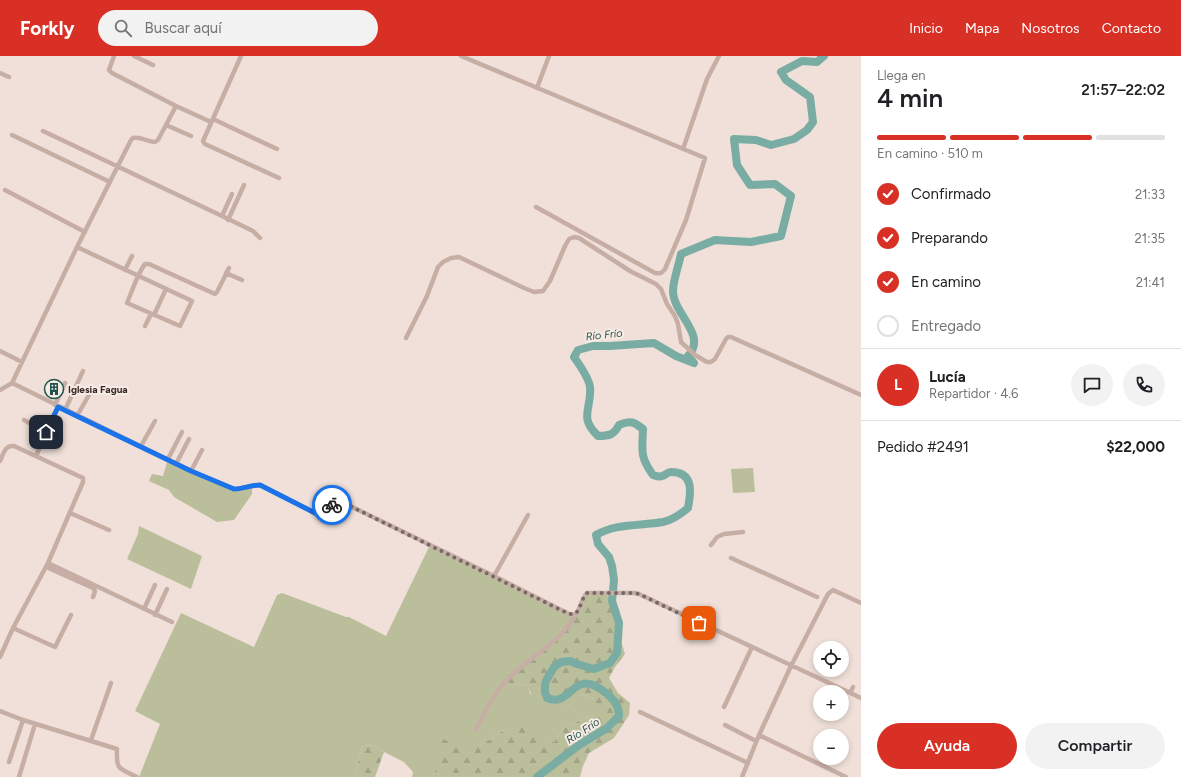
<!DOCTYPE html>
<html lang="es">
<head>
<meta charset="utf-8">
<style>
	body { margin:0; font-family:Figtree,sans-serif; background:#f2f2f2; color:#202124; height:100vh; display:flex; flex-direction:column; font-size:15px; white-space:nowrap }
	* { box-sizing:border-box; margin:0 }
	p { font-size:13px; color:#757577 }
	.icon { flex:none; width:22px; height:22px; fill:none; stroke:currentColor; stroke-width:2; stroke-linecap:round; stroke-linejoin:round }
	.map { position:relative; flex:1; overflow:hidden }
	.sheet { display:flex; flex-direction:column; background:#fff; width:320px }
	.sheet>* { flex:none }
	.tools { position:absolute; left:813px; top:585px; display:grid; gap:8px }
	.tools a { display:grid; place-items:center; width:36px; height:36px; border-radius:50%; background:#fff; box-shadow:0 2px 6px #0003; font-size:20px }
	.pin { position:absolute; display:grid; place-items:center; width:34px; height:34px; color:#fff; margin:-17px; border-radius:8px; box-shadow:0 2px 6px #0006 }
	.courier { position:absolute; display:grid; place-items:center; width:40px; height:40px; margin:-20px; border:3px solid #1a73e8; border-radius:50%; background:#fff; color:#222; box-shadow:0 1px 5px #0007 }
	.headline em { font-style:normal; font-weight:600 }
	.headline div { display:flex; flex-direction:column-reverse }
	.headline { display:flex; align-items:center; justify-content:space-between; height:68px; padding:0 16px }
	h1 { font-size:26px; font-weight:600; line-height:30px }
	.bar { display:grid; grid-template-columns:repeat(4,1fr); gap:6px 4px; align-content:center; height:48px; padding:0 16px }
	.bar i { height:5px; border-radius:3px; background:#e0e0e0 }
	.bar .current { background:#d93025 }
	.bar p { grid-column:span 4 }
	.line { display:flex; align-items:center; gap:10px; padding:0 16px; border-top:1px solid #e0e0e0 }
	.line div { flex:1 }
	.round { display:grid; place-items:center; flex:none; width:42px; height:42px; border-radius:21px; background:#f2f2f2 }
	ol { padding:0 16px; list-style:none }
	li { display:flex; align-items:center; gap:12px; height:44px }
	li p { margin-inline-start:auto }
	li .icon { padding:4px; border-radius:50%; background:#d93025; color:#fff; stroke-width:4 }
	li:last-child { color:#757577 }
	li i { width:22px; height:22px; border:2px solid #e0e0e0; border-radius:50% }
	.button { display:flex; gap:8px; margin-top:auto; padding:8px 16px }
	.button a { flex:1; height:46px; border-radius:24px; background:#d93025; color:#fff; font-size:16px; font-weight:600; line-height:46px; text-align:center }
	.button a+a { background:#f2f2f2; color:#202124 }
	header { display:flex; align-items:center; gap:24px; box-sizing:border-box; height:56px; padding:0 20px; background:#d93025; color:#fff }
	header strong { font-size:19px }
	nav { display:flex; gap:22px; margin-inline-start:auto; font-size:14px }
	.search { width:280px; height:36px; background:#f2f2f2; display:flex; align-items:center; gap:10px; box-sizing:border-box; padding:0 14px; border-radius:22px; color:#757577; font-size:15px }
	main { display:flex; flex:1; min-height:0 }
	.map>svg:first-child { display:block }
	.grass { fill:#babe9a }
	.forest { fill:url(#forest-firs) }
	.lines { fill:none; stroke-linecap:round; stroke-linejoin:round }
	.river { stroke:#79aca3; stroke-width:8 }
	.minor { stroke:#c7aea5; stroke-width:4.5 }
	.done { stroke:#766865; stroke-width:4; stroke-dasharray:0 7.2 }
	.route { stroke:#1a73e8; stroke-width:5 }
	.labels { text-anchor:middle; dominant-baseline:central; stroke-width:4; stroke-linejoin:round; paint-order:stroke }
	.poi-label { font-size:10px; font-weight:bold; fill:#342826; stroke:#f8ebe5; text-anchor:start }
	.water-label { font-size:11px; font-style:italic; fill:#1e534b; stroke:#f8ebe5 }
</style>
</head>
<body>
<header>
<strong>Forkly</strong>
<div class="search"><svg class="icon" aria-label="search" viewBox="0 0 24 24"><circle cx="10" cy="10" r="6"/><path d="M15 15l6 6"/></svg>Buscar aquí</div>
<nav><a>Inicio</a><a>Mapa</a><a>Nosotros</a><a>Contacto</a></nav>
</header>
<main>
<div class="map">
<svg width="861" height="721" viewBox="0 0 861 721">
	<defs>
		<pattern id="forest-firs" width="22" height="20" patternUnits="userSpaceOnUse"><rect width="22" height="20" fill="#babe9a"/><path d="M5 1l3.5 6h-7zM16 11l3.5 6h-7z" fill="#a0a385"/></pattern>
	</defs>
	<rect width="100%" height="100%" fill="#f0e0d9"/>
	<!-- grass -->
	<path class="grass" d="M168,403L234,433L252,429V438L234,464L217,466L174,441L169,434L149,425L152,418L163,420Z
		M753,412L755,436L733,437L731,413Z
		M139,470L202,500L191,533L127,503L138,478Z
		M430,489L575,559L573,563L510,629L527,628L530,638L563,654L582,638L594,643V659L564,671L554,686L506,673L484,687L467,695L435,716L442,721H412L413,716L404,706L384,696L375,690L363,689L354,721H139L160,668L135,655L181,557L254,591L277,539L282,537L346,561H349L386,580Z"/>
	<!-- forest -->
	<path class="forest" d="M607,537V540H613L614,550L619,567L618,582L621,585L625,598L615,611L609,622L618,637L630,647L629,659L614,682L589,697L583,710L580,721H442L435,716L441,682L467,694L484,687L506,673L524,671L532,679L554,686L564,671L594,659V643L582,638L563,654C544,650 533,649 527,628L510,629L507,624L567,572L584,539Z
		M363,689L375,690L384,696L375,721H354Z"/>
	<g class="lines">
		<!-- river -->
		<path class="river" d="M537,721L579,689L607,672L619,660C619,649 614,644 606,637C572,609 572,653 547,642L545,636V628L547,623L554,611L561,606L570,605L577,608L594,613L610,607L617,597L619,567L612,545L614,524L612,510L609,501L598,488L596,479C616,467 640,470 663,466C672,464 681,458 688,452C691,436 694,416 671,416C667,416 666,419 662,420C660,421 655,420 653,419C640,401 642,395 643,373C634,366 631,364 619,369C614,379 609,380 598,380C578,361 592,353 590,331C589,323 579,308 574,301L578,294L593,290H610L654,287L676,300L694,307L688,300C708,279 673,258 673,235C673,224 679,209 681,198L715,184L751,186L781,180L791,140L775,128L750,129L737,109L734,83L756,84L771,89L794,83L807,74L813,66L810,41L786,24L781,16L802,5L817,6L824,0"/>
		<!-- minor -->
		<path class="minor" d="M114,0L109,14L112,17L176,50L211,66
			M134,0L153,9
			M241,0L203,85L205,88L279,122
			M461,0L705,102L686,164L665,213C662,217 660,218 655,217L536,151
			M0,17L9,21
			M537,32L549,0
			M213,63L277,93
			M166,69L191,80
			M43,75L222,160L253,175L260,182
			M12,79L110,126
			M683,93L707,23L719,0
			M5,134L85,176
			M222,160L232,138
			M228,164L244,129
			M77,191L192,245L180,270L127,247C132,235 138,217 145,208H149L215,238L217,236L229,212
			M125,214L132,200
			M226,217L242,224
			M154,259L166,233
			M145,270L151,258
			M406,282L427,240L438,211L443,206L451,202L459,201L524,232L534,236L543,235L550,225L565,190L569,183L574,181L579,182L630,215L656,228L661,233L667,248L675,260L678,268L681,286L695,299L707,306H711L715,303L726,283L728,281H731L861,339
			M0,295L22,306
			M12,327L191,415L234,433C243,433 250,429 260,429L319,459H324L337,445L342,446L494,520L569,558L575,559C581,552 581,543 587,537H635L639,538L861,642
			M12,327L77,191L131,84L133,82C141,80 147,86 155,86L158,84L176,50
			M0,334L12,327
			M55,349L65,327
			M65,354L83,315
			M77,360L90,337
			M24,364L46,376
			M141,390L155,365
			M36,400L58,351
			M168,403L182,376
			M0,405C4,397 5,389 14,390L83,422V426L48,507L13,572L0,601
			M176,408L189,383
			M191,415L202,394
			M70,457L109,474
			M711,489L717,481L724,478L743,476
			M731,502L817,541
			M48,507L172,566
			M46,511L93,532L95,535L93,541
			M494,520L528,459
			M144,553L155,529
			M155,559L167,533
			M13,572L55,591L71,559
			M850,637L853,631
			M724,651L752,591
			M0,655L23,664L117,693C116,715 119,712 137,721
			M640,656L748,707
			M725,669L756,685
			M476,673C485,656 493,638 507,624C526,603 563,585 575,559
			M759,679L846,721
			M91,684L111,627
			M9,706L23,664
			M19,721L35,668
			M742,721L759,679L791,610L828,538L833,534L861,547"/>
	</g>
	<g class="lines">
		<!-- done -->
		<path class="done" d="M332,449L337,445L342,446L569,558H575C581,553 581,543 587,537H634L639,538L699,567"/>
		<!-- route -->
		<path class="route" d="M46,376L58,351L191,415L234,433C243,433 250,429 260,429L319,459H324L332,449"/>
	</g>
	<!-- icons -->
	<defs>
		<g id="building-ring" transform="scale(1)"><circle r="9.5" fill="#f8ebe5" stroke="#1e534b" stroke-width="1.5"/><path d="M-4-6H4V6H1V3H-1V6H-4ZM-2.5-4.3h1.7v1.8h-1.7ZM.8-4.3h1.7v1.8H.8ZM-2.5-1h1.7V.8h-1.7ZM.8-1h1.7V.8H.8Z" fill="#1e534b"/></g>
	</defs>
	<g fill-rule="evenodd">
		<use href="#building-ring" x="54" y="333"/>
	</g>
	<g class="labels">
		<!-- poi labels -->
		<g class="poi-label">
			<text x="68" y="333">Iglesia Fagua</text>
		</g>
		<!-- water labels -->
		<g class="water-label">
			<text transform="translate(604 279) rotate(-6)">Río Frío</text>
			<text transform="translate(583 675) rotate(-33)">Río Frío</text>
		</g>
	</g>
</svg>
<div class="tools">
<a><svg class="icon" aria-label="locate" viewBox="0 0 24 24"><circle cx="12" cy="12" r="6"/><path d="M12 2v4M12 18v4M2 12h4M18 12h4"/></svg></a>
<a>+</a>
<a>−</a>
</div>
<div class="pin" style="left:699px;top:567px;background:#ea580c"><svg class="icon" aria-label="bag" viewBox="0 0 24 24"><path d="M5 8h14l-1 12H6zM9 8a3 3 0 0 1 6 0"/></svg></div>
<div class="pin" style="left:46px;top:376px;background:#1f2937"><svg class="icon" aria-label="home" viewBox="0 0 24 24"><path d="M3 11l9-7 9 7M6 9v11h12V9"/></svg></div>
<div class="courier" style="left:332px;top:449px"><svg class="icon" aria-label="bike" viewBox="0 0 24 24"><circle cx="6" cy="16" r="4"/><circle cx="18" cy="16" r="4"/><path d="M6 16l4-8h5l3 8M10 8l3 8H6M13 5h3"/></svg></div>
</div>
<section class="sheet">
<div class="headline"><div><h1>4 min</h1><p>Llega en</p></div><em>21:57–22:02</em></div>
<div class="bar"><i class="current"></i><i class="current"></i><i class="current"></i><i></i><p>En camino · 510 m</p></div>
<ol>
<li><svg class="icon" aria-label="check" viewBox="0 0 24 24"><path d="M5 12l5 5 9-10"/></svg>Confirmado<p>21:33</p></li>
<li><svg class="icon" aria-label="check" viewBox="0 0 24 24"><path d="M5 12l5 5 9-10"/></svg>Preparando<p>21:35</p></li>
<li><svg class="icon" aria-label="check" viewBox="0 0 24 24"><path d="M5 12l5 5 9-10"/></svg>En camino<p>21:41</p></li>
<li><i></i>Entregado</li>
</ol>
<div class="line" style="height:72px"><b class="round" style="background:#d93025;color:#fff">L</b><div><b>Lucía</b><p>Repartidor · 4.6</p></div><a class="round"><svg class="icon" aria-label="chat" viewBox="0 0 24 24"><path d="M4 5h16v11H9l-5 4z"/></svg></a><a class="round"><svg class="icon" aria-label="phone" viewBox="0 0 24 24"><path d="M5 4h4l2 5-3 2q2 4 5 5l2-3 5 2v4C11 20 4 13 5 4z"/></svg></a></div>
<div class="line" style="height:52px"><div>Pedido #2491</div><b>$22,000</b></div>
<div class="button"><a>Ayuda</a><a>Compartir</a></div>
</section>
</main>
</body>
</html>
